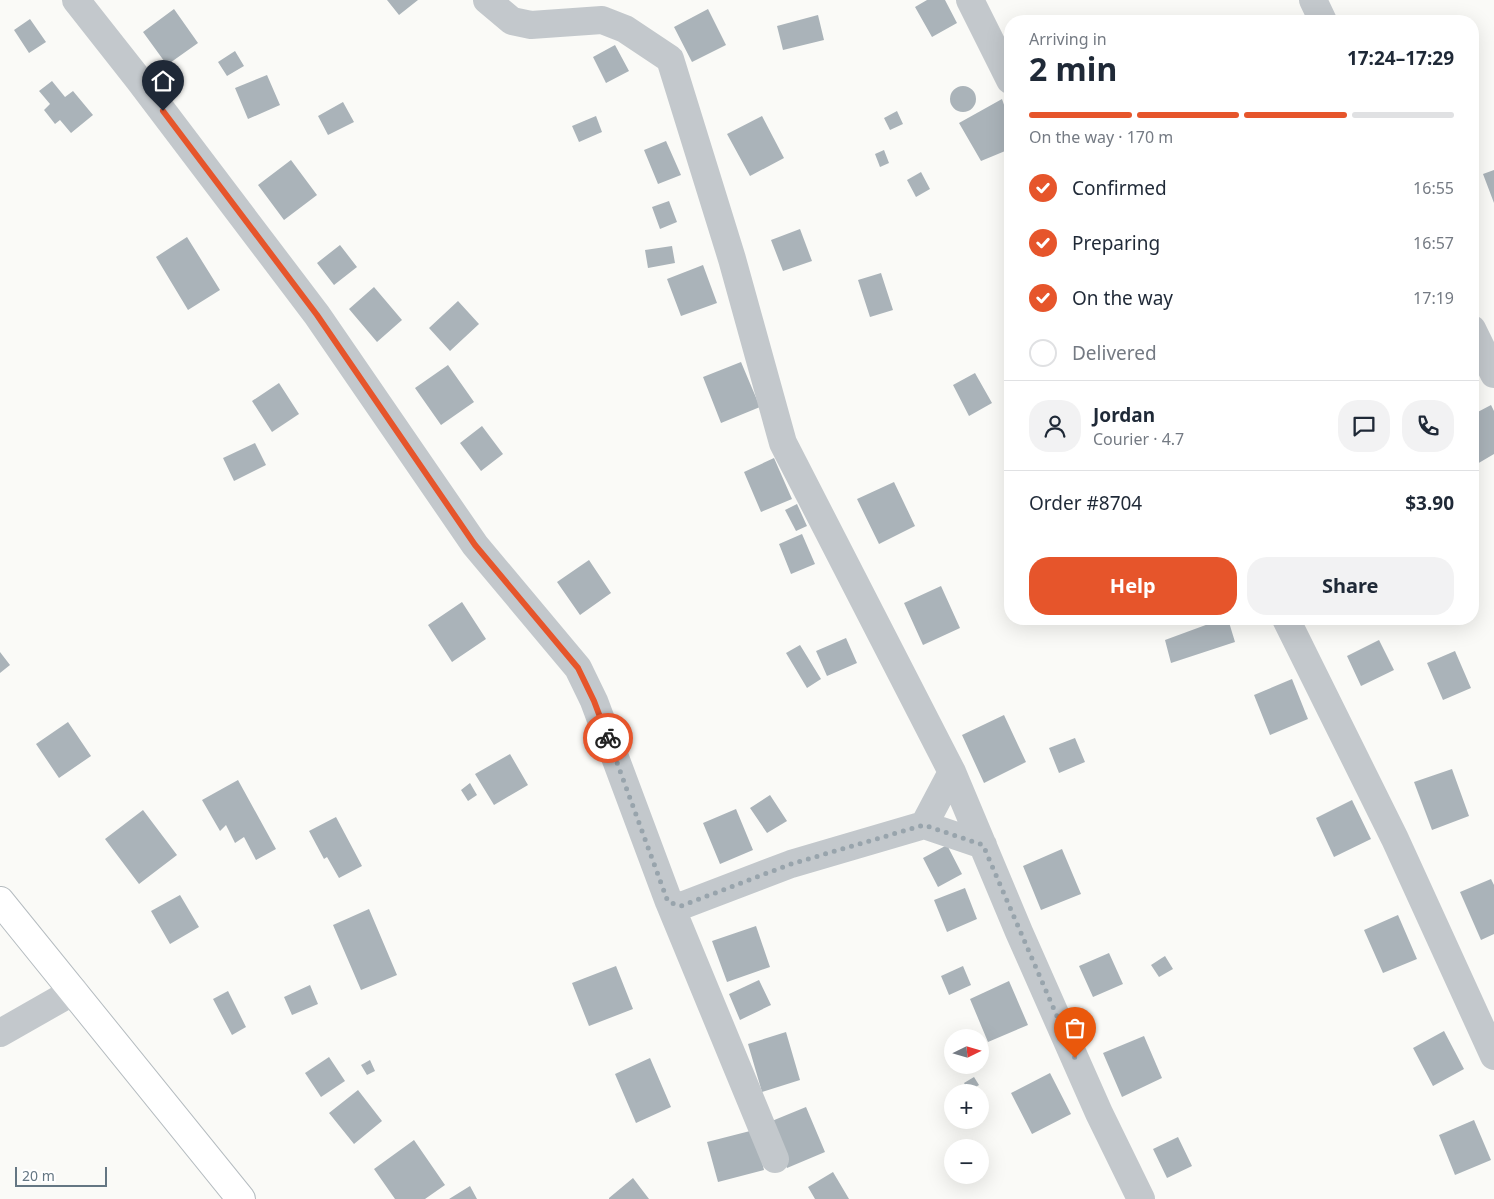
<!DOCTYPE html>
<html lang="en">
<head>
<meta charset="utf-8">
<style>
	body { margin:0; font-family:"Noto Sans",sans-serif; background:#f2f2f3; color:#1f2937; height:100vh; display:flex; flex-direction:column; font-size:19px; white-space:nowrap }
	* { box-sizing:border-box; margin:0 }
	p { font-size:16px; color:#747a83 }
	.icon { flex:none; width:28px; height:28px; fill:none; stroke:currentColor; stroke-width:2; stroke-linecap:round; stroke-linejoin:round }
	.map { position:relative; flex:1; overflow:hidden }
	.details { position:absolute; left:1004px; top:15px; width:475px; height:610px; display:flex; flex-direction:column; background:#fff; border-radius:20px; box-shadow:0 5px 20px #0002 }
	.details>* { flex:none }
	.needle { width:32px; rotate:85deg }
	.fabs { position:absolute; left:944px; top:1029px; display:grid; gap:10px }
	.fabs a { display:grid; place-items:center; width:45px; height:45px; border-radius:50%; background:#fff; box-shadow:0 5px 20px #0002; font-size:25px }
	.scale { position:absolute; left:15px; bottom:12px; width:92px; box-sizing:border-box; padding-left:5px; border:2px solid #647683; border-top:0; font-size:14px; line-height:18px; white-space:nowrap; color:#647683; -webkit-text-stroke:4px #fff; paint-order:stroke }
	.pin { position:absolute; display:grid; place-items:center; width:42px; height:42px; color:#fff; margin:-51px -21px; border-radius:50% 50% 50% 0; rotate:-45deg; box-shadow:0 0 5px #0007 }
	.pin .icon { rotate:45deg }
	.courier { position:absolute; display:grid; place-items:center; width:50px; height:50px; margin:-25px; border:4px solid #e6552b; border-radius:50%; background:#fff; color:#222; box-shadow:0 1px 6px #0007 }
	.summary em { font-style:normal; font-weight:700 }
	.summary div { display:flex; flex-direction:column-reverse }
	.summary { display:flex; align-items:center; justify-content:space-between; height:85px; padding:0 25px }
	h1 { font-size:32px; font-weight:700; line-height:38px }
	.bar { display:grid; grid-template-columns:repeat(4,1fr); gap:8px 5px; align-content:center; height:60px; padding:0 25px }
	.bar i { height:6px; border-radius:4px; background:#e0e1e3 }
	.bar .active { background:#e6552b }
	.bar p { grid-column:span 4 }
	.line { display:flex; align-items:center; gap:12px; padding:0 25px; border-top:1px solid #e0e1e3 }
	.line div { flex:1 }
	.round { display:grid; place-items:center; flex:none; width:52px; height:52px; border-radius:20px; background:#f2f2f3 }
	ol { padding:0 25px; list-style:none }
	li { display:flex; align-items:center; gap:15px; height:55px }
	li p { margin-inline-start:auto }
	li .icon { padding:5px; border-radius:50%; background:#e6552b; color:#fff; stroke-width:4 }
	li:last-child { color:#747a83 }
	li i { width:28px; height:28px; border:2px solid #e0e1e3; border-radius:50% }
	.button { display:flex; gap:10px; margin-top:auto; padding:10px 25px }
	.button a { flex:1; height:58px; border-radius:20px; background:#e6552b; color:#fff; font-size:20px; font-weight:700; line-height:58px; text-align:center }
	.button a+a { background:#f2f2f3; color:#1f2937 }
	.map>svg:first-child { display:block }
	.building { fill:#aab3b9 }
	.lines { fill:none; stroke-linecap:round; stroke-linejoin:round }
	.secondary-casing { stroke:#b5bcc0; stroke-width:30 }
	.street { stroke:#c3c8cc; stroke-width:28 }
	.secondary { stroke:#fff; stroke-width:28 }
	.done { stroke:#98a4ac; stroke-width:5; stroke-dasharray:0 9 }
	.route { stroke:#e6552b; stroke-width:6 }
</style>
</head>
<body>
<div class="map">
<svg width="1494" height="1199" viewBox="0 0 1494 1199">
	<rect width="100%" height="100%" fill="#fafaf7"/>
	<!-- building -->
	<path class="building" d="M387,0H418L399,15Z
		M927,0H945L957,23L932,37L915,7Z
		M174,9L198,43L167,65L143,32Z
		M708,9L726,45L692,62L674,27Z
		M818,15L824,40L783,50L777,26Z
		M30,19L46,42L29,53L14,30Z
		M615,45L629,71L606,83L593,57Z
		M235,51L244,66L227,76L218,62Z
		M267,75L280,105L248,119L235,88Z
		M52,81L65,97L73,91L93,115L71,133L60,120L55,124L44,110L50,104L39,91Z
		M950 99a13 13 0 1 1 26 0a13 13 0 1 1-26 0Z
		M1002,99L1010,122V149L981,161L959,123Z
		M343,102L354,122L328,135L318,116Z
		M897,111L903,124L890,130L884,118Z
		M596,116L602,132L579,142L572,126Z
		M762,116L784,158L750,176L727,134Z
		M666,141L681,175L658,184L644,150Z
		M884,150L889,163L880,167L875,154Z
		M291,160L317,195L284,220L258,185Z
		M1494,170V203L1483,174Z
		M921,172L930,189L916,197L907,180Z
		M669,201L677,222L660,229L652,207Z
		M800,229L812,261L783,271L771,240Z
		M187,237L220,290L188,310L156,257Z
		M340,245L357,267L334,285L317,263Z
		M672,246L675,263L648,268L645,250Z
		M703,265L717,303L681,316L667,279Z
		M881,273L893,310L870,317L858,280Z
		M374,287L402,320L377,342L349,309Z
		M458,301L479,324L450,351L429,328Z
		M741,362L760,407L721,423L703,377Z
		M448,365L474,402L441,425L415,388Z
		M975,373L992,403L969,416L953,385Z
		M279,383L299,414L272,432L252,401Z
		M1491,405L1494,411V454L1477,464L1472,455V415Z
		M482,426L503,454L481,471L460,443Z
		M255,443L266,465L234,481L223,458Z
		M774,458L792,499L761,512L744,472Z
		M894,482L915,526L879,544L857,499Z
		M797,504L807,526L796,531L785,510Z
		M802,534L815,564L791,574L779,544Z
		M589,560L611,593L580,615L557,582Z
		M941,586L960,628L923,645L904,603Z
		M462,602L486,639L452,662L428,625Z
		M1222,619H1228L1235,642L1171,663L1165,640Z
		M846,638L857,663L827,676L816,651Z
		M1379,640L1394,670L1361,686L1347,656Z
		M800,645L821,679L807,688L786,653Z
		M1455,651L1471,688L1443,700L1427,663Z
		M0,652L10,665L0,673Z
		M1292,679L1308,719L1270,735L1254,695Z
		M1004,715L1026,762L984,783L962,735Z
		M68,722L91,756L59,778L36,744Z
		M1075,738L1085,762L1059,773L1049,748Z
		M510,754L528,785L494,805L475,774Z
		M1452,769L1469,816L1432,830L1414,782Z
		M238,780L276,849L256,860L244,837L235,843L226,825L220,831L202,800Z
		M470,783L477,795L468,801L461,790Z
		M770,795L787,821L767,833L750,808Z
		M1352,800L1371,839L1334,857L1316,818Z
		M736,809L753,850L720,864L703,823Z
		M143,810L177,855L139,884L105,839Z
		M336,817L362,866L339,878L327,857L324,859L309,831Z
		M947,845L962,874L938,887L923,858Z
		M1062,849L1081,894L1041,910L1023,866Z
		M1491,879L1494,885V934L1481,940L1460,892Z
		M965,888L977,919L947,932L934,900Z
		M180,895L199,927L170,944L151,911Z
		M369,909L397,975L361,990L333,925Z
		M1398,915L1417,959L1383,973L1364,930Z
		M756,926L770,967L727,982L712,941Z
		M1109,953L1123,984L1093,997L1079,966Z
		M1165,956L1173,969L1159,977L1151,965Z
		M616,966L633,1009L589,1026L572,983Z
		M963,966L971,985L949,995L941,976Z
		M759,980L771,1005L740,1020L729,994Z
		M1009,981L1028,1025L988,1042L970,999Z
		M310,985L318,1004L292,1015L284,997Z
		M228,991L246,1027L232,1035L213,999Z
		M1444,1031L1464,1069L1433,1086L1413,1048Z
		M786,1032L800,1080L762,1092L748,1044Z
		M1144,1036L1162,1078L1122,1097L1103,1053Z
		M329,1057L345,1081L321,1097L305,1073Z
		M650,1058L671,1107L636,1123L615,1074Z
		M370,1060L375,1071L367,1075L361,1065Z
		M1050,1073L1071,1114L1032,1134L1011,1093Z
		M974,1077L979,1085L969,1091L964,1083Z
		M358,1090L382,1121L354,1144L329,1113Z
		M806,1107L825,1152L787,1168L767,1123Z
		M1474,1120L1491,1160L1455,1175L1439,1135Z
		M754,1130L764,1170L718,1182L707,1142Z
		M1178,1137L1192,1166L1167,1178L1153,1149Z
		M414,1140L445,1185L425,1199H395L374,1169Z
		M833,1172L849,1199H815L808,1187Z
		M633,1178L649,1199H609V1198Z
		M470,1186L477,1199H449Z"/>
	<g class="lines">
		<!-- secondary casing -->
		<g class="secondary-casing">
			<path id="secondary" d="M0,901L241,1199"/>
		</g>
		<!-- street -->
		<path class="street" d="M76,0L139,80L317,315L475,545L578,668L594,701L669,902L681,906L791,864L924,825L983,845
			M487,0L512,21L531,25L602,20L625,29L670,59L732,259L783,443L952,772L1019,932L1099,1113L1141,1199
			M970,0L1010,80
			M1313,0L1323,21
			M1472,329L1494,374
			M1286,619L1395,839L1494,1056
			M924,825L952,772
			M669,902L775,1159
			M0,1033L74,991"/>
		<!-- secondary -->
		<use href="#secondary" class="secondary"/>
	</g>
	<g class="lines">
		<!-- done -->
		<path class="done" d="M608,738L668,902L681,906L791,864L924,825L983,845L1075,1058"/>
		<!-- route -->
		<path class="route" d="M163,111L317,315L475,545L578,668L594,701L608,738"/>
	</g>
</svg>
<div class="fabs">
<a><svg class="needle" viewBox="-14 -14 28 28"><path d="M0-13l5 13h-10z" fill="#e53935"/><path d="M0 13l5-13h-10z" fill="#747a83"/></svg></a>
<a>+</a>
<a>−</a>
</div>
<div class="scale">20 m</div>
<div class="pin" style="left:1075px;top:1058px;background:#ea580c"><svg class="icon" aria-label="bag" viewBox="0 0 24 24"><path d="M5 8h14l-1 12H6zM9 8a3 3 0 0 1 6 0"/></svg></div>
<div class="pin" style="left:163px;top:111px;background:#1f2937"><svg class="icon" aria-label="home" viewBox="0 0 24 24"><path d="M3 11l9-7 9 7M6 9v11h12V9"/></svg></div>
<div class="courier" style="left:608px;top:738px"><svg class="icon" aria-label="bike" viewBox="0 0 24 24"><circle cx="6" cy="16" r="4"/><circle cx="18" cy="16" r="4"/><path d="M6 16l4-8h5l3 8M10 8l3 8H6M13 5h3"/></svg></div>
<section class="details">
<div class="summary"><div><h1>2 min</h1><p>Arriving in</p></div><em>17:24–17:29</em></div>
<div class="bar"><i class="active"></i><i class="active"></i><i class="active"></i><i></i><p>On the way · 170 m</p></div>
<ol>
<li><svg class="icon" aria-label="check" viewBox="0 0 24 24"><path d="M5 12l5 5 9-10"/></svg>Confirmed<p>16:55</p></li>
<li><svg class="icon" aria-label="check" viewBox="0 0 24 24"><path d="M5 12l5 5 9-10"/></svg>Preparing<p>16:57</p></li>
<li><svg class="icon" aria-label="check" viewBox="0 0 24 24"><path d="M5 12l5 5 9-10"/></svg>On the way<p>17:19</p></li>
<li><i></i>Delivered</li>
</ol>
<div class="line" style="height:90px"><a class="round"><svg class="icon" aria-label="person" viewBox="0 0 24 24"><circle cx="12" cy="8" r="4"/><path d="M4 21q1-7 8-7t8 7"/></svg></a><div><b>Jordan</b><p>Courier · 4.7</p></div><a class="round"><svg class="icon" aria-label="chat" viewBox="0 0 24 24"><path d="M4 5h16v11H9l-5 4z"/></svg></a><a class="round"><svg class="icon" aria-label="phone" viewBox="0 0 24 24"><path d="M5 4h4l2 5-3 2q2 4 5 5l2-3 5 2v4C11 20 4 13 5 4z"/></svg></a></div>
<div class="line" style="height:65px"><div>Order #8704</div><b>$3.90</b></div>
<div class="button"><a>Help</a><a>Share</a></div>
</section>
</div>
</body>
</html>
